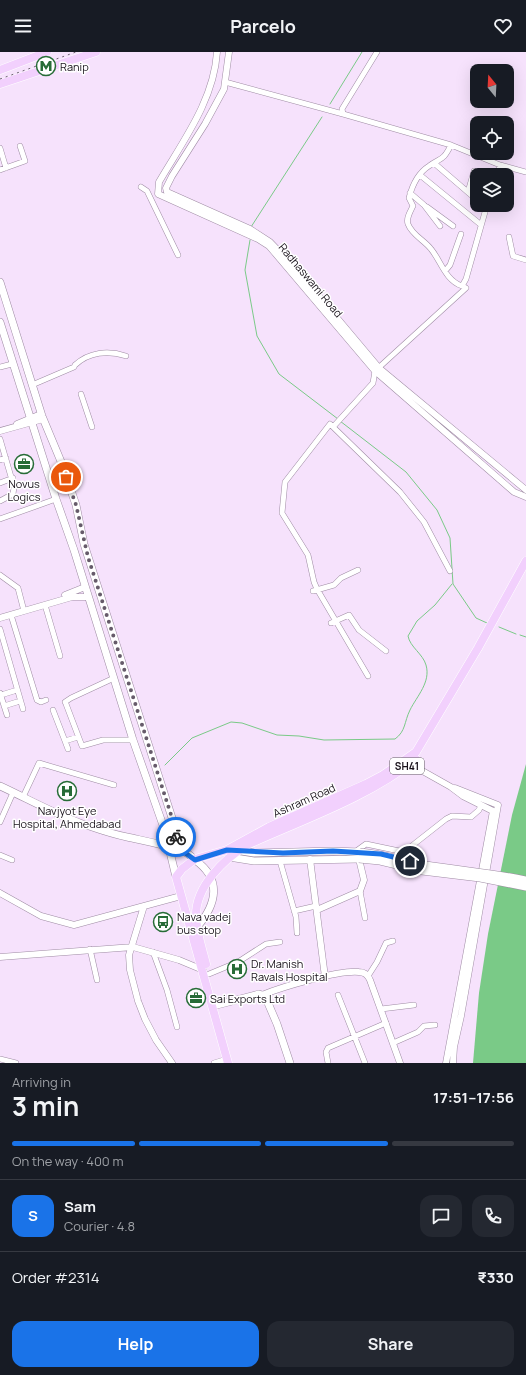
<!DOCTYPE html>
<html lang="en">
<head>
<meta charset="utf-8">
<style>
	body { margin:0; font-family:Manrope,sans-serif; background:#242831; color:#f1f3f6; height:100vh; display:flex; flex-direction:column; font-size:15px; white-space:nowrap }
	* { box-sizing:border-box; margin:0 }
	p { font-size:13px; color:#9ea1a6 }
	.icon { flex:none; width:22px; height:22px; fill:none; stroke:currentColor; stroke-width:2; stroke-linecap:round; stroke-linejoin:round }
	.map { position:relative; height:1011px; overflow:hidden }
	.sheet { display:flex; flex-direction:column; background:#171b24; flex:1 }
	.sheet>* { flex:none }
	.needle { width:26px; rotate:342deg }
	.fabs { position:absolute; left:470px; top:12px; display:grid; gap:8px }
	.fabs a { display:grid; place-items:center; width:44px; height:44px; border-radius:8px; background:#171b24; box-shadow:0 4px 16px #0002; font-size:20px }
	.pin { position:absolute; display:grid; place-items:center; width:34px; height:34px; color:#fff; margin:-17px; border:2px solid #fff; border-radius:50%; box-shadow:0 1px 4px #0007 }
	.courier { position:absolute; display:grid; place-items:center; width:40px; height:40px; margin:-20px; border:3px solid #1a73e8; border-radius:50%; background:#fff; color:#222; box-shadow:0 1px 5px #0007 }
	.headline em { font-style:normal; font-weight:700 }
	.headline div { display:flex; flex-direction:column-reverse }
	.headline { display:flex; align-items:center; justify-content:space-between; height:68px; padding:0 12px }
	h1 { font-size:26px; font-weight:700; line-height:30px }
	.bar { display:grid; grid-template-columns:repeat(4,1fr); gap:6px 4px; align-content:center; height:48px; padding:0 12px }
	.bar i { height:5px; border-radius:3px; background:#363941 }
	.bar .active { background:#1a73e8 }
	.bar p { grid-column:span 4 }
	.line { display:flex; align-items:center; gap:10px; padding:0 12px; border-top:1px solid #363941 }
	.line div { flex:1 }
	.round { display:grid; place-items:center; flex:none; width:42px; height:42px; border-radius:12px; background:#242831 }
	.button { display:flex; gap:8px; margin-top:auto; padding:8px 12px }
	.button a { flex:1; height:46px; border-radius:12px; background:#1a73e8; color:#fff; font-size:16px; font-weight:700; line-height:46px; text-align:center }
	.button a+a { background:#242831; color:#f1f3f6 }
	header { display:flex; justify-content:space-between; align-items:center; height:52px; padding:0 12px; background:#171b24; font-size:18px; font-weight:700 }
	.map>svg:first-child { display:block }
	.water { fill:#7aca87 }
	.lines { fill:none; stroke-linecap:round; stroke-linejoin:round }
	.stream { stroke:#7aca87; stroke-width:1 }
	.minor-casing { stroke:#9f8ca4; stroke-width:6 }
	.tertiary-casing { stroke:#9f8ca4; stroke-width:7 }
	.secondary-casing { stroke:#9f8ca4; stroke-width:8 }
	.primary-casing { stroke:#fff; stroke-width:9 }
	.minor { stroke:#fff; stroke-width:5 }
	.tertiary { stroke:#fff; stroke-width:6 }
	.secondary { stroke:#fff; stroke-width:7 }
	.primary { stroke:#f2d0fd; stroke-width:8 }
	.rail { stroke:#6f6373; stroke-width:1; stroke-dasharray:2 4; stroke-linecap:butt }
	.secondary-bridge-casing { stroke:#9f8ca4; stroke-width:8; stroke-linecap:butt }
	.secondary-bridge { stroke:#fff; stroke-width:7 }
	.done { stroke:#665b6a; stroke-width:4; stroke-dasharray:0 7.2 }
	.route { stroke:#1a73e8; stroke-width:5 }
	.labels { text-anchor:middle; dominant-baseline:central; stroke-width:3; stroke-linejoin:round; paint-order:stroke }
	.shield { fill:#fff; stroke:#5e595f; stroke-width:1 }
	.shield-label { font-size:10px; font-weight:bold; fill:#19121b }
	.poi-label { font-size:11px; fill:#19121b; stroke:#fff; text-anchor:start }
	.street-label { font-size:11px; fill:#19121b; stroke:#fff }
</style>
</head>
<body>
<header><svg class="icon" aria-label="menu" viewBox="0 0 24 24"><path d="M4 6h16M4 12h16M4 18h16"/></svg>Parcelo<svg class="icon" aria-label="heart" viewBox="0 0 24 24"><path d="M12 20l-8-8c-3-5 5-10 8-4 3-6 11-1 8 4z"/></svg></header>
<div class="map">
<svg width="526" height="1011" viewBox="0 0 526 1011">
	<rect width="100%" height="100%" fill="#f6e2fc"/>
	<!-- water -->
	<path class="water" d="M526,712V1011H473L479,941L488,882L512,763Z"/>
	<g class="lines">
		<!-- stream -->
		<path class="stream" d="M330,52L362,0
			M251,175L322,65
			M250,188L245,218L257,284L279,322L338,367
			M340,369L406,420L437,458L450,486L453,532L476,566L487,571
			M499,575L516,582
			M520,583L526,585
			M165,713L192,686L231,670L242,671L277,683L299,684L324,688L395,687C406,679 404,670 410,658C417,644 431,630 426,613C423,602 410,595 408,584L417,569L435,553L452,532"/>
		<!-- minor casing -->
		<g class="minor-casing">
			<path id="minor" d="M377,0L342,57L343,62L451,93L500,113L526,120
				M225,30L343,62
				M451,93C443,109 442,105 429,114C418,121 412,134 409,146L413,154C410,160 406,166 408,172C412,183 424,188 431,197C441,209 445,228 462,234L466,227L487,153
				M0,96L6,116
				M434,111L477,148
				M0,118L25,109L20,94
				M420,123L480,172
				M497,123L500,113
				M141,135L147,139L178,203
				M468,140L474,119
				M410,141L424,153L440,174
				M427,155L453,174
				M509,185L513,204L526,208
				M445,219L450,213L461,182
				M0,315L12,312
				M32,333L74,315L75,313C89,300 108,298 126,304
				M81,342L92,375
				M333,375L373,331L375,319L466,236L462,234
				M0,387L14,435L13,442L0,449
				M0,408L6,406
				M0,431L13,426
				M0,467L56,447
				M0,523L18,536L24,559
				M313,539L334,533L341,526L358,518
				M45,553L60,604
				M11,563L37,648L41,650L46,648
				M331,571L349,563L359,578L386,599
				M0,577L23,657
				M368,624L317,537L314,530L308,503L282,461L285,430L330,372L400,440L424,470L450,519
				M114,626L71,646L65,650L66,652L82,694L103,688H133
				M0,641L7,663
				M1,643L14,639
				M4,654L17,650
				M53,658L65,689L78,685
				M65,689L68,697
				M23,745L39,711L114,733
				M0,770L12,743
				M355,800L366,792L404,800L446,767L452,764L471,765L479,758L481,753
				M0,803L12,808
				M280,809L296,865L297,881
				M360,839L365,866
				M294,859L316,854
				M90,897L97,928
				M153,900L167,938L177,975
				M209,922L238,910L266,892L280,890
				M368,924L377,910L386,891L393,889
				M338,943L365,1011
				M381,957L414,953
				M393,991L418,980L424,974L435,973
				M0,1007L16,1011
				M214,1011L227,1007
				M328,1011L326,1000L328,996L386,971"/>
		</g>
		<!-- tertiary casing -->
		<g class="tertiary-casing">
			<path id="tertiary" d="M217,0C214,48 183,89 159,130L158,142L258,187L269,194L375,319L514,440L526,445
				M229,0L224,37L205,72L172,124L166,136L167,140L250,177L270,190L295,216L379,316L526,438
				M17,372L41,362
				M0,379L43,367
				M65,543L85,535
				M0,566L72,545H88
				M410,712L451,735L463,744L493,759L446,1011
				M310,807L325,925
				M0,841L41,864L74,873L181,844
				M144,854L129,903L130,918L138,949L145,967L156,988L172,1011
				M317,858L360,839L364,828L359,807
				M0,905L133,895L179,908L203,918
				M262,943C282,935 338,918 359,920C365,920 368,923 370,928L400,1011
				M453,1011L454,995L461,964L498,753L455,736"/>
		</g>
		<!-- secondary casing -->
		<g class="secondary-casing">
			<path id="secondary" d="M0,230L42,364L62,412L76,453L84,492L173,769L176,786L181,798
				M0,270L56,447L74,498L133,688L171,796L170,800L176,825
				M0,734C26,746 53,761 80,771C95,776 111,782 127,785C145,789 162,792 180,798C185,799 191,804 195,808C222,827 217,852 197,875
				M235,798L254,801L333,799L360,800
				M229,805L254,809L359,807
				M217,953L259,942L265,944L277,972L290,1011"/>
		</g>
		<!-- primary casing -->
		<g class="primary-casing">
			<path id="primary" d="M0,18L47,0
				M0,32L96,0
				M206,912C202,896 196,880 196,863C196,834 224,807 247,793C304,767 367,746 416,707
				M228,1011L176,825L182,817L195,807L227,798L269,775L366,732L383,723L416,700L478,596L526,509"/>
		</g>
		<!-- minor -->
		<use href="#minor" class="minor"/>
		<!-- tertiary -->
		<use href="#tertiary" class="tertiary"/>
		<!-- secondary -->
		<use href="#secondary" class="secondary"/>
		<!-- primary -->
		<use href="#primary" class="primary"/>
		<!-- rail -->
		<path class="rail" d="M0,27L76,0"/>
		<!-- secondary-bridge casing -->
		<g class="secondary-bridge-casing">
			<path id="secondary-bridge" d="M360,800C383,802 404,809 426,813C459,818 493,821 526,828
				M359,807L380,809L422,819L480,826L526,835"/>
		</g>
		<!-- secondary-bridge -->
		<use href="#secondary-bridge" class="secondary-bridge"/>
	</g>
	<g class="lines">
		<!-- done -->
		<path class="done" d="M66,425L76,453L88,505L173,769L176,785"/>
		<!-- route -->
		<path class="route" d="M176,785L181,798L195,808L227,798L283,801L333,799L381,802L410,809"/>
	</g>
	<!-- icons -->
	<defs>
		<g id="metro-ring" transform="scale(1)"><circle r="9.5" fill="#fff" stroke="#276c37" stroke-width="1.5"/><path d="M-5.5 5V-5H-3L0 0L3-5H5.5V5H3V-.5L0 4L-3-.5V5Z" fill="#276c37"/></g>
		<g id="office-ring" transform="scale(1)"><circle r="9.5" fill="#fff" stroke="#276c37" stroke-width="1.5"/><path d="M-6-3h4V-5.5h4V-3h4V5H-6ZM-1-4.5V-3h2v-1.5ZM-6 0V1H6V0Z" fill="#276c37"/></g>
		<g id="hospital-ring" transform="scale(1)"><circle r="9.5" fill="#fff" stroke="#276c37" stroke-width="1.5"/><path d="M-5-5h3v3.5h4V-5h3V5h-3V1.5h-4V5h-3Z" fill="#276c37"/></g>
		<g id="bus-ring" transform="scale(1)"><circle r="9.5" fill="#fff" stroke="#276c37" stroke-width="1.5"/><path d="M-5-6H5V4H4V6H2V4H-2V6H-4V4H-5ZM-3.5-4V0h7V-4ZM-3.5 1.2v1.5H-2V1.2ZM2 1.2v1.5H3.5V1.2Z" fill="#276c37"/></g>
	</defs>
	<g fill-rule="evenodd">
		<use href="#metro-ring" x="46" y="14"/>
		<use href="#office-ring" x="24" y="412"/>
		<use href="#hospital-ring" x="67" y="739"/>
		<use href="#bus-ring" x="163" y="870"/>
		<use href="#hospital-ring" x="237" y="917"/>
		<use href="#office-ring" x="196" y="946"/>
	</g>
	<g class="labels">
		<!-- shield labels -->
		<rect class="shield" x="390" y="706" width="34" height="16" rx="3"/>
		<g class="shield-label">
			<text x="407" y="714">SH41</text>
		</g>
		<!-- poi labels -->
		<g class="poi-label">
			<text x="60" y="14">Ranip</text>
			<text x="24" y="431" text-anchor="middle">Novus<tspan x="24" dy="13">Logics</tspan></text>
			<text x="67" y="758" text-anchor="middle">Navjyot Eye<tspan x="67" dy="13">Hospital, Ahmedabad</tspan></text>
			<text x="177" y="864">Nava vadej<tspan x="177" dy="13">bus stop</tspan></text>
			<text x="251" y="911">Dr. Manish<tspan x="251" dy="13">Ravals Hospital</tspan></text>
			<text x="210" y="946">Sai Exports Ltd</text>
		</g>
		<!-- street labels -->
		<g class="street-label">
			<text transform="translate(311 228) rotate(50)">Radhaswami Road</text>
			<text transform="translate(304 748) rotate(-24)">Ashram Road</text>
		</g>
	</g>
</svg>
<div class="fabs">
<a><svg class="needle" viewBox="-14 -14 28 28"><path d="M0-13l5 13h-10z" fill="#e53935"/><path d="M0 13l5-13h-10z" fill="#9ea1a6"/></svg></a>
<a><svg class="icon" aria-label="locate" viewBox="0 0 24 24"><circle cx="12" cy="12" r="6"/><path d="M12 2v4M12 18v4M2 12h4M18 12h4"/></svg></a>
<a><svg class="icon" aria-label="layers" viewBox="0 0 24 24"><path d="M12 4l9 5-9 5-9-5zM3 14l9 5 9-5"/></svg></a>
</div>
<div class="pin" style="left:66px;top:425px;background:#ea580c"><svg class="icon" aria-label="bag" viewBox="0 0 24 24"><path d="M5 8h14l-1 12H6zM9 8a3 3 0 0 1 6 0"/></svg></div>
<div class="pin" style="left:410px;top:809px;background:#1f2937"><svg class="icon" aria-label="home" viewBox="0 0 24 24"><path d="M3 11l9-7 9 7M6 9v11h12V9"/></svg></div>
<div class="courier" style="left:176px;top:785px"><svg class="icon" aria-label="bike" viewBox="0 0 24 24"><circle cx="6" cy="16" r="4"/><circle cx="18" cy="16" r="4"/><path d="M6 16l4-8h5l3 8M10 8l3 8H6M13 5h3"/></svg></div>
</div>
<section class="sheet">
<div class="headline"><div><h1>3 min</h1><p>Arriving in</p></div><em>17:51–17:56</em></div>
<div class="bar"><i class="active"></i><i class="active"></i><i class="active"></i><i></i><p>On the way · 400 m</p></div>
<div class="line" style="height:72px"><b class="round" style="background:#1a73e8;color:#fff">S</b><div><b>Sam</b><p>Courier · 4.8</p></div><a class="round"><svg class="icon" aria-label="chat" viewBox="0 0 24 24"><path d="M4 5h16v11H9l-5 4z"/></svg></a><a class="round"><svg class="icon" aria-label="phone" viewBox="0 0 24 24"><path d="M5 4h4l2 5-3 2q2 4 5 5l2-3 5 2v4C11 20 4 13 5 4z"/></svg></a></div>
<div class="line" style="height:52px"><div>Order #2314</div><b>₹330</b></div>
<div class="button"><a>Help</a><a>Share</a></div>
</section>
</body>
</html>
